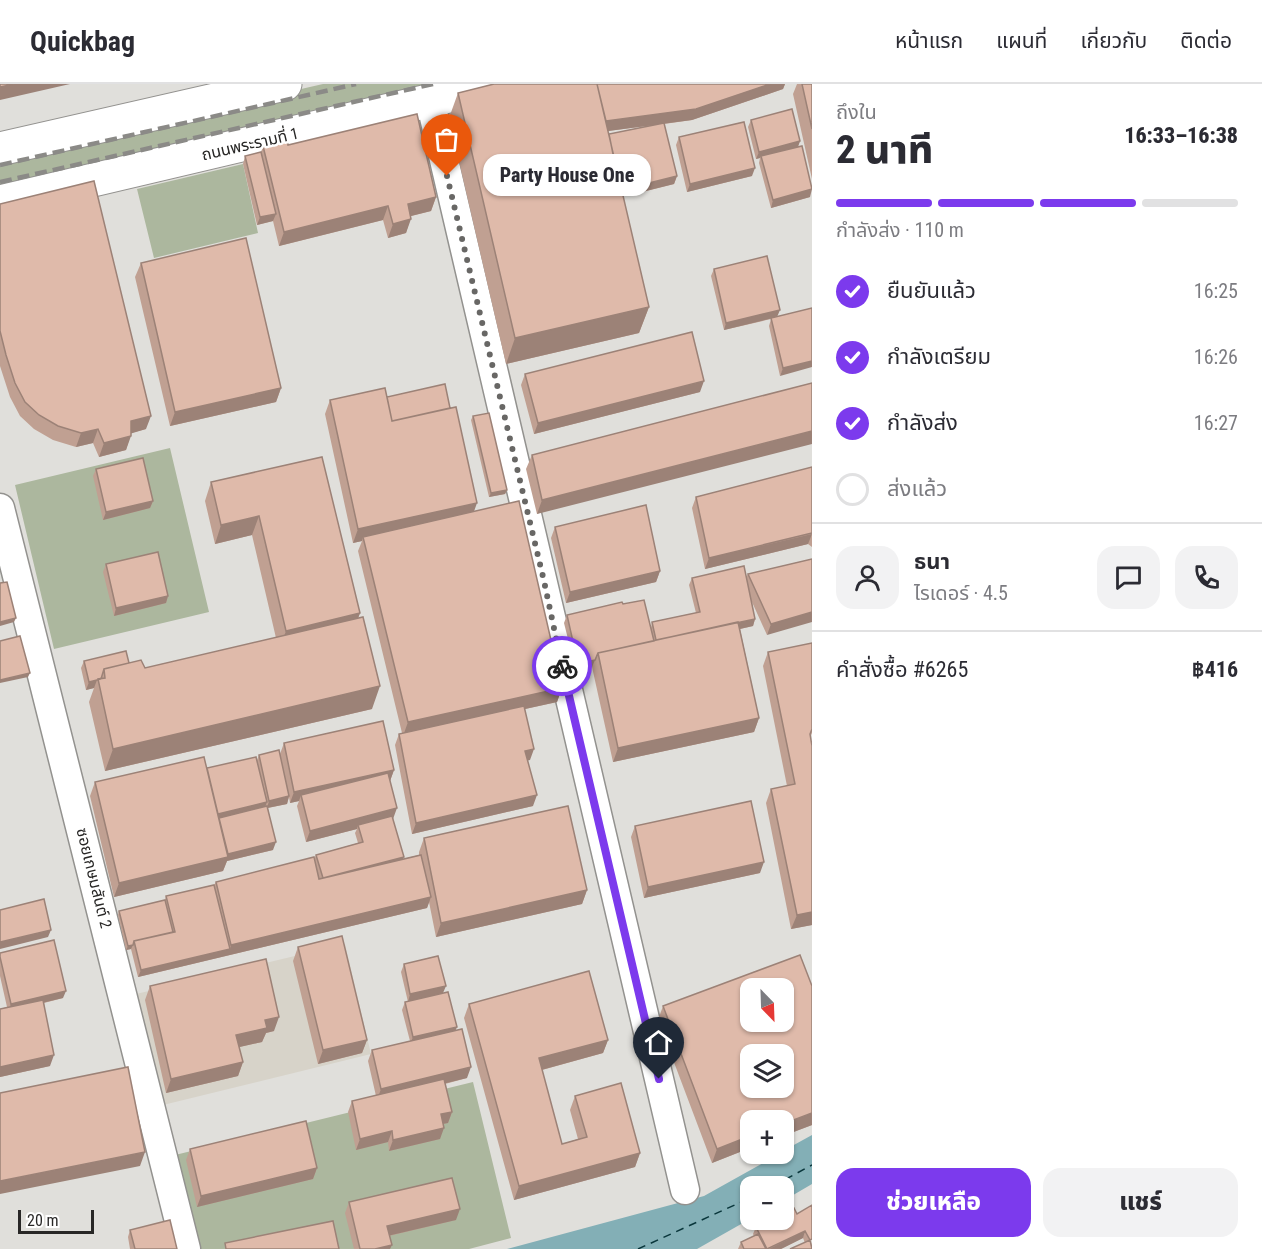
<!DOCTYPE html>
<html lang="th">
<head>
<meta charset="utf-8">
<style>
	body { margin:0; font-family:"Roboto Condensed","Noto Sans Thai",sans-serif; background:#f2f2f3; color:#2b2b33; height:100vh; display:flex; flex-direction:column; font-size:22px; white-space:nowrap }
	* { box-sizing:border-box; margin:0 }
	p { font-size:20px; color:#7c7c81 }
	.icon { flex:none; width:33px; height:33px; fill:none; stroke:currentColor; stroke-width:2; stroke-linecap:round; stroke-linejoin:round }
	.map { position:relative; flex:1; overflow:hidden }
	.side { display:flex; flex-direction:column; background:#fff; width:450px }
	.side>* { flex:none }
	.needle { width:39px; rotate:157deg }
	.tools { position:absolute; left:740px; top:894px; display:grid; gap:12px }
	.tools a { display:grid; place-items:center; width:54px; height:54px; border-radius:12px; background:#fff; box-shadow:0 2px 4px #0004; font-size:30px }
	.scale { position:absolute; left:18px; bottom:15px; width:76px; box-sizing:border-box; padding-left:6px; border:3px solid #282726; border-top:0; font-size:16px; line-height:21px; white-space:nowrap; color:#282726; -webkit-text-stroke:4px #fff; paint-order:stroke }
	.pin { position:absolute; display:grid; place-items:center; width:51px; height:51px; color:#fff; margin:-62px -26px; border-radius:50% 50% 50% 0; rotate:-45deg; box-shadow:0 0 6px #0007 }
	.pin .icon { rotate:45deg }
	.courier { position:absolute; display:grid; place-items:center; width:60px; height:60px; margin:-30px; border:4px solid #7c3aed; border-radius:50%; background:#fff; color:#222; box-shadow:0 2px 8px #0007 }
	.bubble { position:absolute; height:42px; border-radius:18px; background:#fff; box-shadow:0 2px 4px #0004; font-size:20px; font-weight:800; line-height:42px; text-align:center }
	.summary em { font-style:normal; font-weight:800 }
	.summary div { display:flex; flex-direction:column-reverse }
	.summary { display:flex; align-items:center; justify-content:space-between; height:102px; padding:0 24px }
	h1 { font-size:39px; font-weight:800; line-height:45px }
	.bar { display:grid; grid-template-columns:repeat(4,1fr); gap:9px 6px; align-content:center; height:72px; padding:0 24px }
	.bar i { height:8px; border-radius:4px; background:#e1e1e2 }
	.bar .current { background:#7c3aed }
	.bar p { grid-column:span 4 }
	.line { display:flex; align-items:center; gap:15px; padding:0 24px; border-top:2px solid #e1e1e2 }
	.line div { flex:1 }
	.round { display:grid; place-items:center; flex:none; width:63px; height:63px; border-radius:18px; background:#f2f2f3 }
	ol { padding:0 24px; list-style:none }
	li { display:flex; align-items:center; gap:18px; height:66px }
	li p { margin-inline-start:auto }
	li .icon { padding:6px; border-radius:50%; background:#7c3aed; color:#fff; stroke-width:4 }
	li:last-child { color:#7c7c81 }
	li i { width:33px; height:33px; border:3px solid #e1e1e2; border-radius:50% }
	.primary-button { display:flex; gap:12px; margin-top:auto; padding:12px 24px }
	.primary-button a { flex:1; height:69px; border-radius:18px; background:#7c3aed; color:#fff; font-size:24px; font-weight:800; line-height:69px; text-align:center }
	.primary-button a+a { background:#f2f2f3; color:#2b2b33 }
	header { display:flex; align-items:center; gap:36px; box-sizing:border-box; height:84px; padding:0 30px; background:#fff; border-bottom:2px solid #e1e1e2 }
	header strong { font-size:28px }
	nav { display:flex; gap:33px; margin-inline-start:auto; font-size:21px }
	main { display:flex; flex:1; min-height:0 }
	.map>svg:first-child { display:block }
	.built { fill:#d7d3c9 }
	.green { fill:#acb79e }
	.water { fill:#83afb6 }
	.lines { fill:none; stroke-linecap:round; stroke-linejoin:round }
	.ferry { stroke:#09363b; stroke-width:1.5; stroke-dasharray:8 6; stroke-linecap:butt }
	.minor-casing { stroke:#93928f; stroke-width:31 }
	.secondary-casing { stroke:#93928f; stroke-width:35 }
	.minor { stroke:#fff; stroke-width:28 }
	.secondary { stroke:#fff; stroke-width:33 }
	.rail { stroke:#8b8a87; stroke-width:4.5; stroke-dasharray:12 6; stroke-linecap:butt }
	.wall { fill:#c0a092; fill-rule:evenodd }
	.shaded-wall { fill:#9c8277 }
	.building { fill:#dfbaaa; stroke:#9c8277; stroke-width:1.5; fill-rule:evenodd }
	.done { stroke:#686765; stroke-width:6; stroke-dasharray:0 10.8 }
	.route { stroke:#7c3aed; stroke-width:8 }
	.labels { text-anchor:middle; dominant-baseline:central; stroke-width:5; stroke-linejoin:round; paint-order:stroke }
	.street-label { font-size:16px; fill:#282726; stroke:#fff }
</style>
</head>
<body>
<header>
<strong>Quickbag</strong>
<nav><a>หน้าแรก</a><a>แผนที่</a><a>เกี่ยวกับ</a><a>ติดต่อ</a></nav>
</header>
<main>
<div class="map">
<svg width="812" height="1165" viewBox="0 0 812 1165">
	<rect width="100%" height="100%" fill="#e0dfdb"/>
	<!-- built -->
	<path class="built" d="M345,860L371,970L163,1021L136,910Z"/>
	<!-- green -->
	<path class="green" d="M323,0H453L0,104V74Z
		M243,80L258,149L154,174L137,105Z
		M170,364L209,528L54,565L15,401Z
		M473,998L511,1154L469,1165H197L175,1071Z"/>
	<!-- water -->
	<path class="water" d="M812,1051V1100L783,1117V1102H750V1135L697,1165H507L704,1112L779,1070H783V1067Z"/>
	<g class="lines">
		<!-- ferry -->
		<path class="ferry" d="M773,1102L812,1081
			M638,1165L750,1114"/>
		<!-- minor casing -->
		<g class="minor-casing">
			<path id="minor" d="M430,16L685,1106
				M0,424L186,1165"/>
		</g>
		<!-- secondary casing -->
		<g class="secondary-casing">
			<path id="secondary" d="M0,65L285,0
				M0,118L500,0"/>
		</g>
		<!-- minor -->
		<use href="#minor" class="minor"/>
		<!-- secondary -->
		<use href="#secondary" class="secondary"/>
		<!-- rail -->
		<path class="rail" d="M0,81L356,0
			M0,98L433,0"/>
	</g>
	<!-- wall -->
	<path class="wall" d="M494,0H785L783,5L692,36L664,40L677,92L674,100L630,111L621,81L616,82L649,223L639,249L506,280L449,34L458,9ZM654,41L609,50L608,47Z
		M797,0H812V95L793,10Z
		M751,36L800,57L798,63L810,113L771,124L759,79L760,74L756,75L748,43Z
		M679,53L752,92L687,108L676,61Z
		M288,61L436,113L431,127L411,132L406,149L388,154L383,136L279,162L273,137L257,141L243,80L245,72L261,68L263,62Z
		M0,120L146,345L131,349L126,366L99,373L93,359L76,363L53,356L34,345L20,332L10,313L0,282Z
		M141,179L281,304L276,318L170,342L135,193Z
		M714,185L778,233L812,224L780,292L769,242L771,235L724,246L711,192Z
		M525,290L700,308L534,350L521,301Z
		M812,299L537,430L526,385L532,371Z
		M387,313L474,428L562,604L557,618L525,625L530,676H527L533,722L412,750L395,661L399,650L402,649L358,467L362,457L353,459L325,330L330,316Z
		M473,332L507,406L505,410L489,413L471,336Z
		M322,373L360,529L358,534L372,625L105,687L89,618L94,604L86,606L81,584L84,577L129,579L145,584L276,554L252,451L215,460L205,417L211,398Z
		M812,383V463L808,460L705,485L692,424L696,413Z
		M96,385L153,417L150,424L103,436L93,392Z
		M555,443L660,487L656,498L566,519L551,454Z
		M812,475L767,551L752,518L755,535L753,542L740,545L759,634L754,648L613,678L592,583L576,587L564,539L567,531L623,520L651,544L652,538L696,529L689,501L692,494L746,493L748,490Z
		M106,480L168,512L166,519L114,532L103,488Z
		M812,559V649L810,653L812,841L791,845L766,719L771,705L787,702L763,582L768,568Z
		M284,659L394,686L390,697L393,734L403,775L419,771V768L424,754L587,806L582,820L436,853L429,818L427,824L138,893L131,865L126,866L118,831L119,827L165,816L166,812L214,801L216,798L314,776L316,771L358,759L355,749L357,745L306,758L297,722L299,717L290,719L289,713L287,720L268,724L273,766L227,777L223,787L114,813L90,712L95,698L207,685L257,676L259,671L280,670Z
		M635,742L760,789L644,814L631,753Z
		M298,863L367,956L362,969L318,980L293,877Z
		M438,872L408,918L401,888L404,880Z
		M0,873L63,914L44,919L50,982L0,993V925L7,923L0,892Z
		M150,902L274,947L266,949L262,958L239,963L243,978L238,992L166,1009L145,916Z
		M405,918L457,943L455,946L467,994L445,1000L452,1028L448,1039L443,1040L440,1055L389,1067L388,1058L356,1066L348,1028L352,1017L376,1012L368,977L372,966L410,957L402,926Z
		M469,920L608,956L603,969L542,986L562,1060L578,1055L570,1026L575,1012L640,1069L635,1083L514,1116L464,934Z
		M663,922L812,1041L783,1052V1036H750V1064L712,1079L658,936Z
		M190,1065L317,1084L313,1095L197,1123L186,1076Z
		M349,1118L456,1136L389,1152L390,1165H354L345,1129Z
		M797,1130L812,1161L805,1159L803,1154L781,1165H738L741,1158L754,1152L753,1150L756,1143Z
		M130,1146L177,1165H130L128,1153Z"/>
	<!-- shaded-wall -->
	<path class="shaded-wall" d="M14,0H70L0,16V3Z
		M770,0H785L783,5L692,36L593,49L597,38Z
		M800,57L797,65L761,72L760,74L756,75L759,68Z
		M624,73L621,81L608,84L611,76Z
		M755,84L752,92L687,108L690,100Z
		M677,92L674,100L630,111L633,103Z
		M812,105L810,113L771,124L773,116Z
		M436,113L431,127L403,134L408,120Z
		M388,122L383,136L279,162L284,148Z
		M276,130L273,137L257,141L260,133Z
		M411,135L406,149L388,154L393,140Z
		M649,223L639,249L506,280L515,254Z
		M780,226L777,233L724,246L726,239Z
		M812,277V283L780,292L783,284Z
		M704,297L700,308L534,350L538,339Z
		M281,304L276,318L170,342L175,328Z
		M151,332L146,345L126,351L131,337Z
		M98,345L93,359L76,363L81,349Z
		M812,347V360L537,430L542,416Z
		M131,352L126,366L99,373L104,359Z
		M507,406L505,410L489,413L491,409Z
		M153,417L150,424L103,436L106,428Z
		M477,419L472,433L363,453L362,457L353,459L358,445Z
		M259,432L252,451L215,460L221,441Z
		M812,450L808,460L705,485L709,474Z
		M660,487L656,498L566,519L570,508Z
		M168,512L166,519L114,532L116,524Z
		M812,528V538L767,551L771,540Z
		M360,529L353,548L279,566L286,547Z
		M16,534L14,538L0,542V538Z
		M755,535L753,542L704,553V546Z
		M595,576L592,583L576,587L578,580Z
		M30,589L28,593L0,599V596Z
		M97,596L94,604L86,606L89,598Z
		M380,602L372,625L105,687L113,665Z
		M562,604L557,618L403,652L408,638Z
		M759,634L754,648L613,678L618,664Z
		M534,665L530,676L521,678L525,667Z
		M394,686L390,697L301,711L299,717L290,719L294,708Z
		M537,711L533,722L412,750L416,739Z
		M289,712L287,720L267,724L269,717Z
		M267,718L264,726L219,737L218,730Z
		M397,724L393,735L358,741L357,745L306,758L310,747Z
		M276,758L273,766L227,777L223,787L114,813L119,799L227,770Z
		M404,773L401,780L323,795Z
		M764,778L760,789L644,814L648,803Z
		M587,806L582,820L436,853L441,839Z
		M431,813L427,824L138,893L141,886L230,865L231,861Z
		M812,828V841L791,845L797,831Z
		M51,846L48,853L0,865V858Z
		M133,861L131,865L126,866L128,862Z
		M446,902L443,909L408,918L410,910Z
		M66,907L63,914L8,927L11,920Z
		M279,933L274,947L266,949L262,958L231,965L236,951L265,936Z
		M457,943L454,950L410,960L413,953Z
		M367,956L362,969L318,980L323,966Z
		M608,956L603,969L534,988L539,974Z
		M54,971L50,982L0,993V983Z
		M243,978L238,992L166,1009L171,995Z
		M471,983L467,994L377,1016L381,1005Z
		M452,1028L448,1039L437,1041L441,1030Z
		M812,1029V1041L783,1052V1040Z
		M444,1044L440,1055L389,1067L393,1056Z
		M392,1047L388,1058L356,1066L360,1055Z
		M750,1052V1064L712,1079L717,1065Z
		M145,1068L140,1082L0,1110V1097Z
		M640,1069L635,1083L514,1116L519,1102Z
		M317,1084L313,1095L197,1123L201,1112Z
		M460,1125L456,1136L383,1153L387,1142Z
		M805,1147L803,1154L781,1165H769Z
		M392,1161L390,1165H375Z"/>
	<!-- building -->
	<path class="building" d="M0,0H14L0,3Z
		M494,0H597L649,223L515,254L458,9Z
		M597,0H770L696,25L606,37Z
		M802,0H812V45Z
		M792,25L800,57L759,68L751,36Z
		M417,30L436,113L408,120L411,135L393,140L388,122L284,148L263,62L287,56L288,61Z
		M744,38L755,84L690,100L679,53Z
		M664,39L677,92L633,103L624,73L614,75L609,50Z
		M802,62L812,105L773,116L761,72Z
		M261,68L276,130L260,133L245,72Z
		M94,97L151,332L131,337V352L104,359L98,345L81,349L58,342L39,331L25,318L15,299L6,271L0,247V120Z
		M246,154L281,304L175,328L141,179Z
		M767,172L780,226L726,239L714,185Z
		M812,224V277L783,284L771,234Z
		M692,248L704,297L538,339L525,290Z
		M812,299V347L542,416L532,371Z
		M445,300L450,324L392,337L387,313Z
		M385,304L392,337L456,323L477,419L358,445L330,316Z
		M489,329L507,406L491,409L473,332Z
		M322,373L360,529L286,547L259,432L221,441L211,398Z
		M143,374L153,417L106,428L96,385Z
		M812,383V449L709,474L696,413Z
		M519,417L562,604L408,638L363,453Z
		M646,421L660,487L570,508L555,443Z
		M158,468L168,512L116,524L106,480Z
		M812,475V528L771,540L748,490Z
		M744,482L755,535L656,556L652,538L700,528L692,494Z
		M7,498L16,534L0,538V499Z
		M644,516L654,557L598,569L595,576L578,580L567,531L622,518L623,520Z
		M363,533L380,602L113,665L98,595L105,594L104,585L141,576L145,584Z
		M738,538L759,634L618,664L598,569Z
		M20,552L30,589L0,596V557Z
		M812,559V645L810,650L812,662V828L797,831L771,705L795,700L768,568Z
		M126,567L129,579L104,585L101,595L89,598L84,577Z
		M524,622L534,665L525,667L537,711L416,739L399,650Z
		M383,637L394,686L294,708L284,659Z
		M279,666L289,712L269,717L259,671Z
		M204,673L228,773L119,799L95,698Z
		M256,673L267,718L218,730L207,684Z
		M388,689L397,724L310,747L301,711Z
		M751,717L764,778L648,803L635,742Z
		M267,722L276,758L228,770L219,734Z
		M568,722L587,806L441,839L424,754Z
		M392,732L404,773L323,794L316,771L363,758L358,741Z
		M421,771L431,813L231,861L216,798L314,773L319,795Z
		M214,801L230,865L141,886L134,857L175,848L166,812Z
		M44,815L51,846L0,858V826Z
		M165,816L173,848L134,857L133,861L128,862L119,827Z
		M342,852L367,956L323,966L298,863Z
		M54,856L66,907L11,920L0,873V869Z
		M800,871L812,902V1029L783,1040V1036H750V1052L717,1065L663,922ZM750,904H783V938H750ZM750,970H783V1004H750Z
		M438,872L446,902L410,910L404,880Z
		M266,875L279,933L265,936L267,944L236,951L243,978L171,995L150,902Z
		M589,887L608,956L539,974L562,1060L587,1053L575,1012L621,999L640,1069L519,1102L469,920Z
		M448,908L457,943L413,953L405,918Z
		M43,916L54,971L0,983V925Z
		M462,945L471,983L381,1005L372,966Z
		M128,983L145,1068L0,1097V1009Z
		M444,995L452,1028L441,1030L444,1044L393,1056L392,1047L360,1055L352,1017Z
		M306,1037L317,1084L201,1112L190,1065Z
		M452,1094L460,1125L387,1142L392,1161L375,1165H360L349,1118Z
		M812,1121V1155L810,1156L805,1147L767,1165L756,1143L771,1136H783V1129L794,1124L797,1130Z
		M170,1136L177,1165H135L130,1146Z
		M333,1137L339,1165H226L225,1159Z
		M758,1150L766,1165H744L741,1158Z
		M810,1156L812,1165H790Z"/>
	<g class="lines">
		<!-- done -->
		<path class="done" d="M447,92L544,497L562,582"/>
		<!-- route -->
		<path class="route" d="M562,582L659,995"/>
	</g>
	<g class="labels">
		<!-- street labels -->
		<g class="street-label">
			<text transform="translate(250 60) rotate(-13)">ถนนพระรามที่ 1</text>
			<text transform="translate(94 794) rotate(76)">ซอยเกษมสันต์ 2</text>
		</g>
	</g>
</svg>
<div class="tools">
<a><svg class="needle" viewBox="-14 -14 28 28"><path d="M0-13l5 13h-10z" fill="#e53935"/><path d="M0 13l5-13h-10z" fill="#7c7c81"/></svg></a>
<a><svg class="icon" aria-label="layers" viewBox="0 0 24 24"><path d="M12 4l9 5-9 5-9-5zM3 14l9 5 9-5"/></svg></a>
<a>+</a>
<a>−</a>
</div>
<div class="scale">20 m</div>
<div class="pin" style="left:447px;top:92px;background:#ea580c"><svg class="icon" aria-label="bag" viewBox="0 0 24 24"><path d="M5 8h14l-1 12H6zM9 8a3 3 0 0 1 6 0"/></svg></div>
<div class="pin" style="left:659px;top:995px;background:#1f2937"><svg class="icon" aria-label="home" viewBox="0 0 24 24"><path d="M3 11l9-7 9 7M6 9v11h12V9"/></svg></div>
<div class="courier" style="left:562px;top:582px"><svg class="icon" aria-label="bike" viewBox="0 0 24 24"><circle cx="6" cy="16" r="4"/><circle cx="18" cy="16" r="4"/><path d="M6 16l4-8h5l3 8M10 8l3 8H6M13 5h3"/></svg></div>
<div class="bubble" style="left:483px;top:70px;width:168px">Party House One</div>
</div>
<section class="side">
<div class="summary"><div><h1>2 นาที</h1><p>ถึงใน</p></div><em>16:33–16:38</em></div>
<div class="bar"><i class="current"></i><i class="current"></i><i class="current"></i><i></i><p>กำลังส่ง · 110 m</p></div>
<ol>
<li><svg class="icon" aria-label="check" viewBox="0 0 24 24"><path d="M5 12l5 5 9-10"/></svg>ยืนยันแล้ว<p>16:25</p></li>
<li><svg class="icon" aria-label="check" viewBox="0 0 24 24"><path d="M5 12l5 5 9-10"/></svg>กำลังเตรียม<p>16:26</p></li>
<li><svg class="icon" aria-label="check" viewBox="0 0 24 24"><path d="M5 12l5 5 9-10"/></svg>กำลังส่ง<p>16:27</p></li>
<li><i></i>ส่งแล้ว</li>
</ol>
<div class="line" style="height:108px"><a class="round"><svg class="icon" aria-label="person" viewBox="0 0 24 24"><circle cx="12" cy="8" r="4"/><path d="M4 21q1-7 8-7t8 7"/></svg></a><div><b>ธนา</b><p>ไรเดอร์ · 4.5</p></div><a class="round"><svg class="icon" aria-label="chat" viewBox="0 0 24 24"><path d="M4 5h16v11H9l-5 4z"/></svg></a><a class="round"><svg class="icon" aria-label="phone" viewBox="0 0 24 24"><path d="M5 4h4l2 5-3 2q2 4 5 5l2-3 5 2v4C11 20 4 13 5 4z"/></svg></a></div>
<div class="line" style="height:78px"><div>คำสั่งซื้อ #6265</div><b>฿416</b></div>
<div class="primary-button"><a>ช่วยเหลือ</a><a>แชร์</a></div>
</section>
</main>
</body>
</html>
